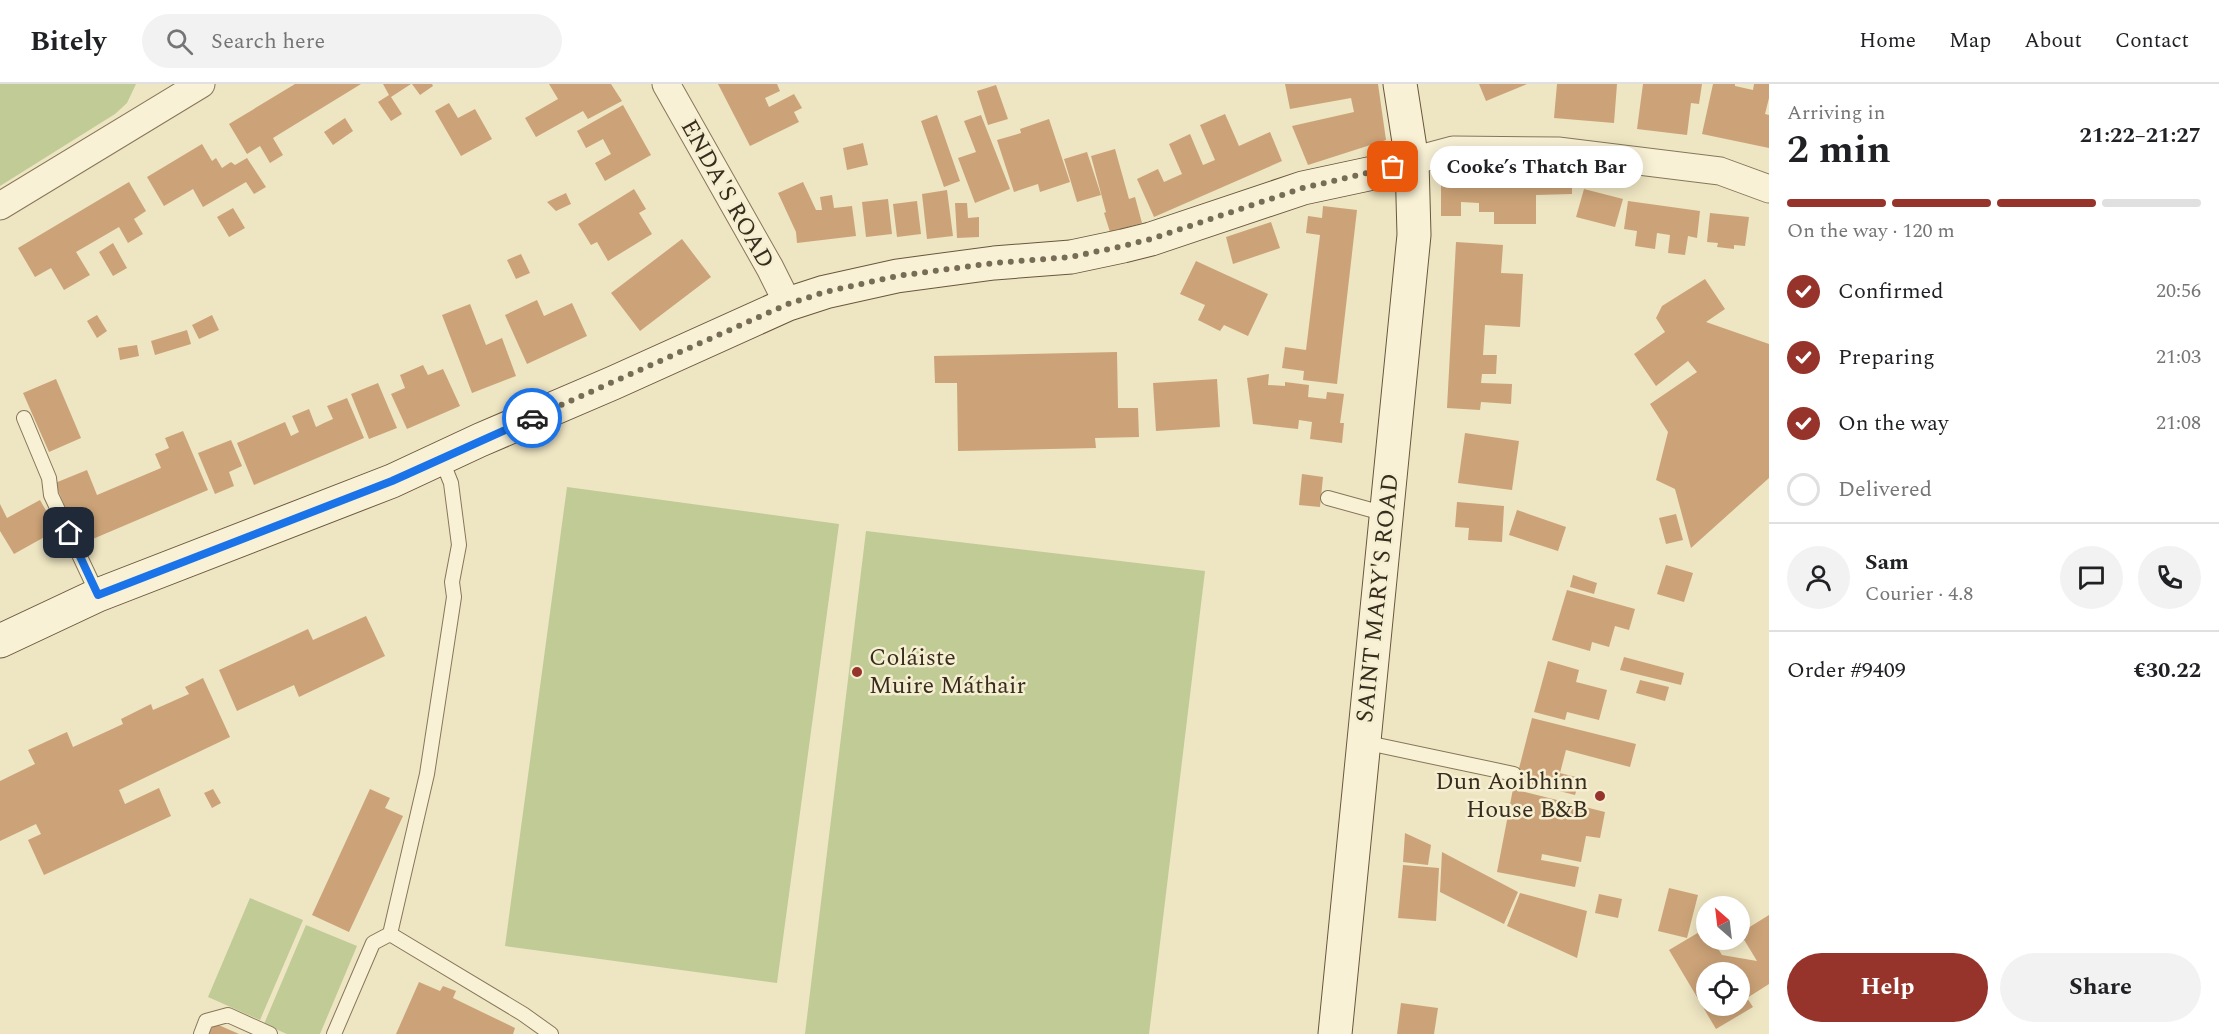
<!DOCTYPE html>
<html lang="en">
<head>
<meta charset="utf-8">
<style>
	body { margin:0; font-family:Spectral,serif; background:#f2f2f2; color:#202124; height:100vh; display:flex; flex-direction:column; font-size:22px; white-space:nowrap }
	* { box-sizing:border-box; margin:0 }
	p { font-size:20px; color:#757577 }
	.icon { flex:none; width:33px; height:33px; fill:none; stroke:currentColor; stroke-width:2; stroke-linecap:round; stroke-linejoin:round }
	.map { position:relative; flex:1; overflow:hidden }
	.side { display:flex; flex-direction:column; background:#fff; width:450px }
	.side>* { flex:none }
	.needle { width:39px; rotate:332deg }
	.tools { position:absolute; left:1696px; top:812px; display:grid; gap:12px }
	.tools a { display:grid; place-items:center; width:54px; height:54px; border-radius:50%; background:#fff; box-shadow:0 3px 15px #0003; font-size:30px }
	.pin { position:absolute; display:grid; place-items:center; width:51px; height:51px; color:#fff; margin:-26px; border-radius:12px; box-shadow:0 3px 9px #0006 }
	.courier { position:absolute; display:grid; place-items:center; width:60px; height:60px; margin:-30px; border:4px solid #1a73e8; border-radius:50%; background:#fff; color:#222; box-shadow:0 2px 8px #0007 }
	.bubble { position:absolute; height:42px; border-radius:21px; background:#fff; box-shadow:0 3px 15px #0003; font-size:20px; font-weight:700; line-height:42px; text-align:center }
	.head em { font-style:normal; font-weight:700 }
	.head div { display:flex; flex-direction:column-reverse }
	.head { display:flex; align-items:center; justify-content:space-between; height:102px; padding:0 18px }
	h1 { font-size:39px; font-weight:700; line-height:45px }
	.bar { display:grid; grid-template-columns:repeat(4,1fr); gap:9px 6px; align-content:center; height:72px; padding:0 18px }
	.bar i { height:8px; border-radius:4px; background:#e0e0e0 }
	.bar .active { background:#96332a }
	.bar p { grid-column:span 4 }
	.line { display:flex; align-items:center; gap:15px; padding:0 18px; border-top:2px solid #e0e0e0 }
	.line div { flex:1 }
	.round { display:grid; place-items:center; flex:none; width:63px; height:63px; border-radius:32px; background:#f2f2f2 }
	ol { padding:0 18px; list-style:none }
	li { display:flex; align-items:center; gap:18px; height:66px }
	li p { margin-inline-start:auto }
	li .icon { padding:6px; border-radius:50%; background:#96332a; color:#fff; stroke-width:4 }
	li:last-child { color:#757577 }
	li i { width:33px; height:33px; border:3px solid #e0e0e0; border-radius:50% }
	.action { display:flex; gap:12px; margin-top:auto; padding:12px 18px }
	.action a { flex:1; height:69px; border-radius:36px; background:#96332a; color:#fff; font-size:24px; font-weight:700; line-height:69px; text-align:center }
	.action a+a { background:#f2f2f2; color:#202124 }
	header { display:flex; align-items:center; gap:36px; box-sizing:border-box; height:84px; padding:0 30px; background:#fff; border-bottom:2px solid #e0e0e0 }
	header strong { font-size:28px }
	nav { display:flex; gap:33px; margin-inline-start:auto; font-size:21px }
	.search { width:420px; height:54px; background:#f2f2f2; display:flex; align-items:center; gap:15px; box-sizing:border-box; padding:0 21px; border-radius:33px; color:#757577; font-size:22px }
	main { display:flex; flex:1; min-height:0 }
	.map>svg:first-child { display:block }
	.green { fill:#c0cb96 }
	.building { fill:#cca378; fill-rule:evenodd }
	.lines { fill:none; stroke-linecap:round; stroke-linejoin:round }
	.lane-casing { stroke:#877659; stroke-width:16 }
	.street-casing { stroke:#877659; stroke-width:29 }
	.secondary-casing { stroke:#69573c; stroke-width:35 }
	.lane { stroke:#f8f1d5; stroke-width:14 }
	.street { stroke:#f8f1d5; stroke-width:27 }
	.secondary { stroke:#f8f1d5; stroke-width:33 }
	.done { stroke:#776d57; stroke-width:6; stroke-dasharray:0 10.8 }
	.route { stroke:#1a73e8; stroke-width:8 }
	.poi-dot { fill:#96332a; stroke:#f5eed1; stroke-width:2 }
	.labels { text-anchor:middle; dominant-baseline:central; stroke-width:5; stroke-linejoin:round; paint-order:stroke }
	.street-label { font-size:24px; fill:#372c1d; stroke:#f5eed1 }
	.poi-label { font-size:24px; fill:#372c1d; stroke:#f5eed1; text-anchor:start }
</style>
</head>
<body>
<header>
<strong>Bitely</strong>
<div class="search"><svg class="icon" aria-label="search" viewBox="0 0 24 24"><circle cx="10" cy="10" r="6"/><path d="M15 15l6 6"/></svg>Search here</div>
<nav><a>Home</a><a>Map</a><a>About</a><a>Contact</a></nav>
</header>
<main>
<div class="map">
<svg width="1769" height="950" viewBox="0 0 1769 950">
	<rect width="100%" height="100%" fill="#eee5c2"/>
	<!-- green -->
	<path class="green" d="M0,0H136L127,19L115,30L0,102Z
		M567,403L839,440L777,899L505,862Z
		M866,447L1205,487L1149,950H805Z
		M250,814L303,836L260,936L208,913Z
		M306,841L357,862L320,950H287L264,940Z"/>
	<!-- building -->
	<path class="building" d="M295,0H361L273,54L283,71L270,79L260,62L247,70L229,40Z
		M383,0H411L391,13L402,30L391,37L378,18L389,11Z
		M412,0H432L433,2L420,11Z
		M549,0H611L622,17L588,35L583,27L536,53L525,34L558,15Z
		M718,0H777L780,7L765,14L769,23L794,10L802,24L794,28L799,38L750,62Z
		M1285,0H1378L1386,56L1308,81L1292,42L1354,28L1351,14L1290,25Z
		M1479,0H1527L1486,17Z
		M1557,0H1617L1614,39L1554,34Z
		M1643,0H1702L1699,20L1691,19L1687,51L1637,45Z
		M1713,0H1735V2L1753,6L1754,0H1769V14L1765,30L1769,31V64L1702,50Z
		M996,1L1008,35L988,41L977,7Z
		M449,19L458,34L475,25L492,55L461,72L435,27Z
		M623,21L651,71L605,97L595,79L611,70L603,55L586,64L577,47Z
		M1225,30L1239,62L1270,48L1282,77L1154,133L1137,95L1158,85L1164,98L1182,90L1169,60L1190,50L1203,81L1215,76L1200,41Z
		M937,31L960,97L944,103L921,37Z
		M981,31L1010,105L975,119L958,74L976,68L964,37Z
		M345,34L353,47L333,61L324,48Z
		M1049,35L1070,98L1040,108L1038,100L1014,108L997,56L1021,49L1020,45Z
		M863,59L868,81L847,86L843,64Z
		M202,60L212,77L216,74L222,84L231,78L235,81L247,74L266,103L254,110L246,98L203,123L193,105L164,122L147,93Z
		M1115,65L1129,115L1135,113L1142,139L1110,148L1104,129L1106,128L1091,72Z
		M1087,68L1101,111L1077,118L1064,75Z
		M1572,83V110L1536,111V140H1494V128H1479V119L1461,118V132H1441V90L1448,84Z
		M129,98L146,127L134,135L143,150L128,159L119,143L76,168L90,191L64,206L51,184L35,193L18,164Z
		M803,98L816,126H822L820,113L832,111L834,124L852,122L856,152L797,159L796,148L778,109Z
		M634,105L646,125L639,129L652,150L608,177L597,158L591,161L578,140Z
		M1584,105L1623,115L1615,143L1576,133Z
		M947,106L953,152L927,155L922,110Z
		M566,109L571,120L556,127L547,118Z
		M888,115L892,150L866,153L862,118Z
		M917,117L921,150L897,153L893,120Z
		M1628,117L1700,127L1697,154L1688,152L1685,171L1668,169L1670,151L1657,149L1655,165L1635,162L1637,147L1624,145Z
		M955,119H967L968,134L979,133V153L957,154Z
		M1323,122L1357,126L1337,300L1303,296L1304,287L1282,284L1285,263L1306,266L1320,151L1306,149L1308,132L1322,134Z
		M233,124L245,144L229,153L217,133Z
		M1710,129L1749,133L1745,162L1734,161V165L1717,163L1718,159L1707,158Z
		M1271,138L1280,164L1233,180L1226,153Z
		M682,155L711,193L640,247L611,209Z
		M1456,158L1503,161L1501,189L1523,190L1520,243L1485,241L1483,271H1497L1496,290H1482L1481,299L1512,300L1511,320L1481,318L1480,326L1447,324Z
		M113,159L127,184L113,192L99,168Z
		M521,170L530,189L516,195L507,176Z
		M1196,177L1268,210L1248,252L1224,241L1220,247L1198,236L1205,221L1180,210Z
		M1705,195L1725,225L1706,238L1769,260V394L1691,464L1675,405L1656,396L1668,348L1650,320L1697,288L1688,277L1656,302L1634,270L1665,248L1656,234L1662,222Z
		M537,216L544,232L572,219L587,252L527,280L505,231Z
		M470,220L486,261L502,254L516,292L472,309L442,231Z
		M97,231L107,247L97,254L87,237Z
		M212,231L219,246L199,255L192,241Z
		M187,246L191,260L155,271L151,257Z
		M137,261L139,272L120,276L118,264Z
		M1117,268L1118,324H1138L1139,353L1095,354L1096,364L958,367L957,299H935L934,272Z
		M423,281L428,291L443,285L460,322L407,345L391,310L405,304L400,291Z
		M1269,290L1268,301L1285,302V298L1309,301L1308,313L1326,315L1327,308L1344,310L1340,339H1344L1342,359L1310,355L1312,338L1299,336L1298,345L1253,340L1247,294Z
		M56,295L81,354L49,368L23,309Z
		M1217,295L1220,343L1156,347L1153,299Z
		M378,299L397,344L369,355L351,310Z
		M347,314L364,354L254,401L237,359L285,338L291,352L299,348L292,332L309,325L316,343L324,339L333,335L327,322Z
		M183,347L208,406L81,460L55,399L87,386L97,411L161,384L155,370L169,364L165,354Z
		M1465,349L1519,357L1512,406L1458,399Z
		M231,356L242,382L229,388L234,402L215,410L198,369Z
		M1302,390L1323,393L1320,423L1299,421Z
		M40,416L57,446L14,470L0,447V420L7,434Z
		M1457,418L1504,422L1502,458L1468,456L1469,444L1455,443Z
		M1517,426L1566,443L1558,467L1509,451Z
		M1676,430L1683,456L1666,460L1659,434Z
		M1666,481L1693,489L1684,518L1657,510Z
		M1573,491L1597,499L1594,510L1570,503Z
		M1567,506L1635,525L1629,546L1615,542L1609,563L1592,558L1590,567L1552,556Z
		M366,532L385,572L299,613L294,601L237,627L219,586L308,545L313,556Z
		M1624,573L1684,589L1681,601L1620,586Z
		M1548,577L1579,586L1576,598L1607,606L1599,636L1567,628L1565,636L1534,628Z
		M203,594L230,653L119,706L125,720L159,704L171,732L44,791L28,756L41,750L36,740L0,757V697L35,680L28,666L67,648L73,663L123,640L121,635L151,620L153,626L189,610L185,603Z
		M1640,596L1669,603L1665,617L1636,609Z
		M1532,634L1636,660L1630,683L1566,666L1560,689L1580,694L1575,711L1516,696Z
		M213,705L221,719L212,724L204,709Z
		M370,705L390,714L385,724L403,732L349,848L312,831Z
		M1513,705L1605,728L1600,754L1586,752L1581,778L1542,770L1541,776L1579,783L1575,803L1497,788Z
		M1405,749L1431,761L1428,781L1403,778Z
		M1442,768L1518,808L1504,840L1440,808Z
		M1403,781L1439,784L1436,837L1398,834Z
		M1669,804L1698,811L1687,854L1658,847Z
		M1520,809L1587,827L1577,874L1507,842Z
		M1599,810L1622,815L1618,834L1595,829Z
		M1769,831V900L1747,914L1753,923L1716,945L1669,866L1706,844L1707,855H1712L1722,871L1757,877L1740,849ZM1707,888H1740V921H1707Z
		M419,898L440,907L443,902L456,907L453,914L515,944L513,950H396Z
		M1401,919L1438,924L1434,950H1397Z
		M214,939L239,950H209Z"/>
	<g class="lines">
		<!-- lane casing -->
		<g class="lane-casing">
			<path id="lane" d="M24,334L49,394L51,411L98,511
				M441,374L451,399L459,461L452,498L454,513L427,690L390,850L523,930L551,950
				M1328,414L1386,430
				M1363,658L1514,690
				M201,950L206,937L228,931L270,950
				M334,950L373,859L390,850"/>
		</g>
		<!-- street casing -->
		<g class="street-casing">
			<path id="street" d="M666,0L770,184L788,220
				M1412,77L1453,66L1558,67L1720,87L1769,105
				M0,122L201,0"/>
		</g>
		<!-- secondary casing -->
		<g class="secondary-casing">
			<path id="secondary" d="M0,557L98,511L392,397L480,356L613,299L788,220L825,208L897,192L994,179L1071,173L1123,162L1151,155L1303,104L1373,89L1412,77
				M1335,950L1414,151L1412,77L1400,0"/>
		</g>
		<!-- lane -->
		<use href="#lane" class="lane"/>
		<!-- street -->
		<use href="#street" class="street"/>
		<!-- secondary -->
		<use href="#secondary" class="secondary"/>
	</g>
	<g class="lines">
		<!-- done -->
		<path class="done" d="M532,334L788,220L825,208L897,192L994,179L1071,173L1123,162L1151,155L1303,104L1393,83"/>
		<!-- route -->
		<path class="route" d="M69,449L98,511L392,397L532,334"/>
	</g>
	<!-- markers -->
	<g class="poi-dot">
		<circle cx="857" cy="588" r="6"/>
		<circle cx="1600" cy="712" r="6"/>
	</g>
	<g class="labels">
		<!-- street labels -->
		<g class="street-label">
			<text transform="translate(727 110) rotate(61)">ENDA'S ROAD</text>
			<text transform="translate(1378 514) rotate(-84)">SAINT MARY'S ROAD</text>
		</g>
		<!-- poi labels -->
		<g class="poi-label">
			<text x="869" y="574">Coláiste<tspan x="869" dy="28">Muire Máthair</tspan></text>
			<text x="1588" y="698" text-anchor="end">Dun Aoibhinn<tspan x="1588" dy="28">House B&amp;B</tspan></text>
		</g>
	</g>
</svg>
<div class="tools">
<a><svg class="needle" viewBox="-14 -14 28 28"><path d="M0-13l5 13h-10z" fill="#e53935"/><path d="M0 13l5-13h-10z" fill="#757577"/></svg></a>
<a><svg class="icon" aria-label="locate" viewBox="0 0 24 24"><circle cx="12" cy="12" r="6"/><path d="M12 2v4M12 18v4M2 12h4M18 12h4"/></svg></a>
</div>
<div class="pin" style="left:1393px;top:83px;background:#ea580c"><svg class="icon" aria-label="bag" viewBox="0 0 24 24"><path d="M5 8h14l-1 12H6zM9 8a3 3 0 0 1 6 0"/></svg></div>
<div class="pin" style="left:69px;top:449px;background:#1f2937"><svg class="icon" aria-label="home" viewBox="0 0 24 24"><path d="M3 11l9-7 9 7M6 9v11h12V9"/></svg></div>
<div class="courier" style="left:532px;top:334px"><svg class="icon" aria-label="car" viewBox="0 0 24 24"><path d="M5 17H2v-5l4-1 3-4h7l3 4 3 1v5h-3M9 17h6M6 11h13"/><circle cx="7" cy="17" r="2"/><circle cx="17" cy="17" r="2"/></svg></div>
<div class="bubble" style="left:1430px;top:62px;width:213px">Cooke’s Thatch Bar</div>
</div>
<section class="side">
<div class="head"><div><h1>2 min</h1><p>Arriving in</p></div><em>21:22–21:27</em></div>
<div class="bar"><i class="active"></i><i class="active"></i><i class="active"></i><i></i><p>On the way · 120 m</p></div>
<ol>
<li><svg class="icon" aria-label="check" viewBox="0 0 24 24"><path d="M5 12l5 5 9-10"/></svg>Confirmed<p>20:56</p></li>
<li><svg class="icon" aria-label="check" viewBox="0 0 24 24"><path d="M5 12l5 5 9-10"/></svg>Preparing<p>21:03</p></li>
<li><svg class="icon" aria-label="check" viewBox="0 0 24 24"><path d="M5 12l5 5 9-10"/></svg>On the way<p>21:08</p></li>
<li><i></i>Delivered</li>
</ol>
<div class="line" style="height:108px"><a class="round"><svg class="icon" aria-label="person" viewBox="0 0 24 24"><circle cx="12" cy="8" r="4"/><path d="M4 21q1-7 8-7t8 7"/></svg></a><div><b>Sam</b><p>Courier · 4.8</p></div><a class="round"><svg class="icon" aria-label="chat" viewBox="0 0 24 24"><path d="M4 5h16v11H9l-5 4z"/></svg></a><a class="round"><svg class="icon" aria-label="phone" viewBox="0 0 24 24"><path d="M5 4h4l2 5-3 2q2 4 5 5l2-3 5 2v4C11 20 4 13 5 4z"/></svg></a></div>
<div class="line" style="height:78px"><div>Order #9409</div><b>€30.22</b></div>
<div class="action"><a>Help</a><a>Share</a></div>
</section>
</main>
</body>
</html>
